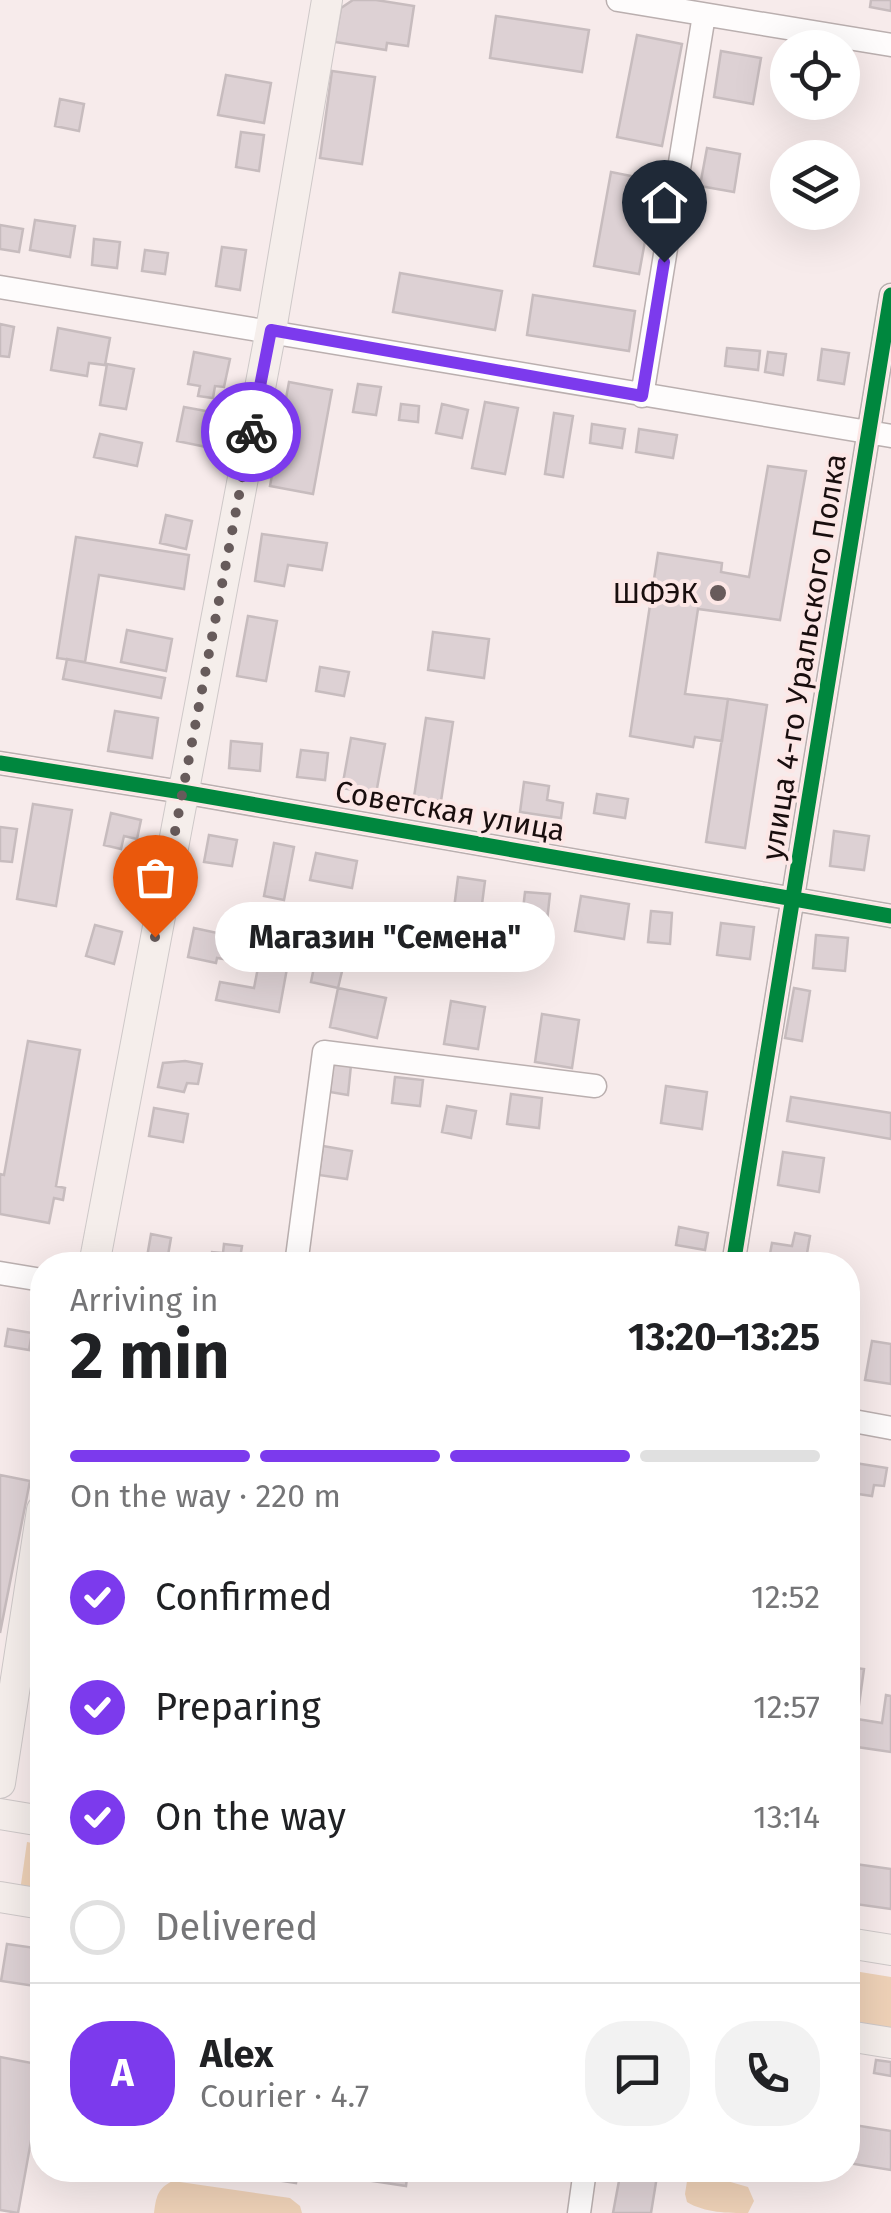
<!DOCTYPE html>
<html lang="en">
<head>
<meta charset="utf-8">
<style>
	body { margin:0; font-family:"Fira Sans",sans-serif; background:#f2f2f2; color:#202124; height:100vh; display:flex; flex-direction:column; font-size:38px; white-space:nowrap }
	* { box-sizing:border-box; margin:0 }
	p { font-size:32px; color:#757577 }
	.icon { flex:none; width:55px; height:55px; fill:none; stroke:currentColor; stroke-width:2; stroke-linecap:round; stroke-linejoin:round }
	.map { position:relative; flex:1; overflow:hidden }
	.sheet { position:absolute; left:30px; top:1252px; width:830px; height:930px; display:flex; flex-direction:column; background:#fff; border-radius:40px; box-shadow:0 10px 40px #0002 }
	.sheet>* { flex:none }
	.buttons { position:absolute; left:770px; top:30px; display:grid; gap:20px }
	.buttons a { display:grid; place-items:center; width:90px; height:90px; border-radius:50%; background:#fff; box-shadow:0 10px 40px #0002; font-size:50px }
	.pin { position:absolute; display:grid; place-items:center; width:85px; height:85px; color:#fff; margin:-102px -42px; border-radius:50% 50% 50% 0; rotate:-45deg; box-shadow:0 0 10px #0007 }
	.pin .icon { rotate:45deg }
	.courier { position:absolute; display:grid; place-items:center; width:100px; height:100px; margin:-50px; border:8px solid #7c3aed; border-radius:50%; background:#fff; color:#222; box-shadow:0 2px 12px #0007 }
	.bubble { position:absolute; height:70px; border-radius:35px; background:#fff; box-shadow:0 10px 40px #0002; font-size:32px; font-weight:700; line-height:70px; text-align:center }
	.overview em { font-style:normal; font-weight:700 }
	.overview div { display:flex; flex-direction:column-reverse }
	.overview { display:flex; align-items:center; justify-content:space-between; height:170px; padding:0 40px }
	h1 { font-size:65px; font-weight:700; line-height:75px }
	.bar { display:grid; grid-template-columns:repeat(4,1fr); gap:15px 10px; align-content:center; height:120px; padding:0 40px }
	.bar i { height:12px; border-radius:8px; background:#e0e0e0 }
	.bar .current { background:#7c3aed }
	.bar p { grid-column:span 4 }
	.line { display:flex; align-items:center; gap:25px; padding:0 40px; border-top:2px solid #e0e0e0 }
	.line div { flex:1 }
	.round { display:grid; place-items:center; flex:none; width:105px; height:105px; border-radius:40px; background:#f2f2f2 }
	ol { padding:0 40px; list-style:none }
	li { display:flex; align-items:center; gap:30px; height:110px }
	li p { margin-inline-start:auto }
	li .icon { padding:10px; border-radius:50%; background:#7c3aed; color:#fff; stroke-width:4 }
	li:last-child { color:#757577 }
	li i { width:55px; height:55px; border:5px solid #e0e0e0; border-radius:50% }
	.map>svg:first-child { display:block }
	.green { fill:#eed1b7 }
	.building { fill:#ddd1d4; stroke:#c7bcbe; stroke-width:2.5 }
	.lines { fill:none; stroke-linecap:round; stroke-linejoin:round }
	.minor-casing { stroke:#baafaf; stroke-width:25 }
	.major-casing { stroke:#cec8c8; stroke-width:32 }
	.minor { stroke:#fefcfc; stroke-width:22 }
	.major { stroke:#f5eeeb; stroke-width:30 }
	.cycleway-casing { stroke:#fce7e6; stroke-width:21 }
	.cycleway { stroke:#00873e; stroke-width:15 }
	.done { stroke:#675b5b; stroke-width:10; stroke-dasharray:0 18 }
	.route { stroke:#7c3aed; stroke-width:12 }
	.poi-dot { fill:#675b5b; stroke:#fce7e6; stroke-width:4 }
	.labels { text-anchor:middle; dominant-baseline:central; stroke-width:8; stroke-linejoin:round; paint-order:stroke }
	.poi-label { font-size:30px; fill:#190e0e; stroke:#fce7e6; text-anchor:end }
	.street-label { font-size:30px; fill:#190e0e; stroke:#fce7e6 }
</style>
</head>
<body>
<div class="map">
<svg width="891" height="2213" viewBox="0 0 891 2213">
	<rect width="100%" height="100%" fill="#f7ebeb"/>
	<!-- green -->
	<path class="green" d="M27,1842L42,1845V1895L20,1891Z
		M848,1970L891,1977V2031L848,2023Z
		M694,2175L713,2177L748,2187L754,2201L748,2213C728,2213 705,2213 687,2202L685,2194L687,2181Z
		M173,2181L290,2198L300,2206L302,2213H154C156,2198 157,2188 173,2181Z"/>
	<!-- building -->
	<path class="building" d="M353,0H376L414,6L408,46L387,43L386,50L335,42L341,8Z
		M871,0H891V11L870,7Z
		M496,16L589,30L582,72L490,58Z
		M637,35L682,44L662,146L617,137Z
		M721,51L761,58L753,104L714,97Z
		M332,71L375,77L362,164L320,158Z
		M226,75L271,83L264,123L218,115Z
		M60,99L84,104L79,131L55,126Z
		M241,132L264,135L259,171L236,167Z
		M707,148L740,154L734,192L700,186Z
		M611,172L656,181L639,274L594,266Z
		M35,220L75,226L70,257L30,250Z
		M0,225L23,229L19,252L0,249Z
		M94,239L120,242L117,268L92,265Z
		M222,247L246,250L240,290L216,286Z
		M145,250L168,253L165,274L142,271Z
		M400,273L502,291L495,330L393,312Z
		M533,295L635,311L629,351L527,335Z
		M0,324L14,327L9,357L0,356Z
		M58,328L110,338L105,365L89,363L87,376L51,370Z
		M727,348L760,351L758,370L725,366Z
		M822,349L849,353L844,384L818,380Z
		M194,352L230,359L224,387L215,386L213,398L198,396L200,386L188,384Z
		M768,352L786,354L783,375L765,372Z
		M107,364L134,369L126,409L100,405Z
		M289,382L332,390L313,494L270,486Z
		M358,384L381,387L376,415L353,412Z
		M485,402L518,408L505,474L472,468Z
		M401,404L419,406L418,422L399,420Z
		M442,404L468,410L462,438L436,433Z
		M184,407L222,414L216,449L177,441Z
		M554,413L573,416L563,477L545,474Z
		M592,424L625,429L622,448L590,443Z
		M639,429L677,435L673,458L636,452Z
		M100,434L142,443L137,466L94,457Z
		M768,466L806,471L780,620L698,609L685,694L728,699L722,741L695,737L693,747L630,736L658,553L722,563L721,572L749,577Z
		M166,515L192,521L186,549L160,543Z
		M262,534L327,543L322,570L288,565L284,586L255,581Z
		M76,537L189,555L184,589L99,575L85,662L57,658Z
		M248,616L277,621L266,681L237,676Z
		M127,630L172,639L166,671L121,662Z
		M433,632L489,639L484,678L428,670Z
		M67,659L165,678L161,698L63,679Z
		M320,667L349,672L344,696L316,691Z
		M728,699L767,705L745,848L706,842Z
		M115,711L158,718L152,758L108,751Z
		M426,718L453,722L441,801L414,797Z
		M351,738L385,744L376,794L342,788Z
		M231,741L262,744L260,771L229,768Z
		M301,750L328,753L325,780L297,777Z
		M524,782L549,786L547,800L563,803L561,818L520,812Z
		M597,794L628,799L625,818L594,813Z
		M33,804L72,810L56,906L17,899Z
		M111,813L141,820L137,839L124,836L121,849L104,845Z
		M0,827L17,829L12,862L0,861Z
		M834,831L869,836L864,870L830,866Z
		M209,835L237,840L232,866L204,862Z
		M274,843L294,847L284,900L264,896Z
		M316,853L357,861L352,888L310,880Z
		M458,877L485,881L478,935L451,932Z
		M525,892L550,894L547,921L522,918Z
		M581,896L629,904L624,939L575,931Z
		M651,911L672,913L670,944L648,942Z
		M721,923L754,927L750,959L717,955Z
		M95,925L122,932L114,964L86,956Z
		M194,928L222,934V937L228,938L224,959L217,958L216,963L188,957Z
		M816,935L848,938L845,971L813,968Z
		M262,947L290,952L279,1012L216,1000L220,982L254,988Z
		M316,957L344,963L338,988L311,982Z
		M338,988L386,998L377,1038L330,1027Z
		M794,988L810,991L802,1041L785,1038Z
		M451,1001L485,1007L478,1049L444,1044Z
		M542,1014L579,1020L572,1068L535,1062Z
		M28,1041L80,1050L56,1186L65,1188L63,1200L54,1198L49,1223L0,1214V1174L4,1175Z
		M185,1061L202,1064L198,1084L187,1083L184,1092L158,1087L163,1063Z
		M333,1063L351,1065L348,1095L330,1092Z
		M395,1077L423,1080L420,1106L392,1103Z
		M666,1086L707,1092L702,1129L661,1123Z
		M511,1094L542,1098L539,1128L507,1124Z
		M791,1097L891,1113V1139L787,1121Z
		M447,1106L476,1111L471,1138L442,1132Z
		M154,1108L188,1114L183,1142L149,1136Z
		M323,1146L352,1151L347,1179L319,1175Z
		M783,1152L824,1158L819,1192L778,1185Z
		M679,1227L708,1233L705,1250L676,1245Z
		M795,1233L810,1236L805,1265H768L772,1243L792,1246Z
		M151,1234L171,1238L167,1261L147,1257Z
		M224,1244L242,1246L239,1265H210L212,1252L223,1253Z
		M8,1329L32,1333L29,1350L5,1346Z
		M872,1341L891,1344V1384L865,1380Z
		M855,1463L887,1468L884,1486L874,1485L872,1496L851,1493Z
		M0,1475L30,1481L0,1633Z
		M848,1667L864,1669L857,1719L882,1723L886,1695L891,1696V1752L850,1746L848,1762Z
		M40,1733H42V1773L35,1772Z
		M848,1863L891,1869V1909L848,1903Z
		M7,1944L42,1949V1987L1,1981Z
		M0,2057L42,2065V2080L18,2213L0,2210Z
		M876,2060L891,2062V2076L874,2073Z
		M848,2124L891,2131V2170L848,2163Z
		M264,2170H298L296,2183L263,2178Z
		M361,2170H408L406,2186L359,2179Z
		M621,2170H658L651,2213H613Z"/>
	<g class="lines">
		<!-- minor casing -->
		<g class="minor-casing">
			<path id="minor" d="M618,0L891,45
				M0,287C297,334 594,388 891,436
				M642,396L704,15
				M0,763L182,792L891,916
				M296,1265L324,1052L595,1086
				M733,1265L891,295
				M0,1273L42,1280
				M848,1420L891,1428
				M579,2213L585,2170"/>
		</g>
		<!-- major casing -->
		<g class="major-casing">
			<path id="major" d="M94,1265L271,330L327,0
				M0,1783L42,1510
				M0,1814L42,1821
				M0,1897L42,1904
				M848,1943L891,1950
				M848,2036L891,2043"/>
		</g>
		<!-- minor -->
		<use href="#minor" class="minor"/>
		<!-- major -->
		<use href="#major" class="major"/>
		<!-- cycleway casing -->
		<g class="cycleway-casing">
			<path id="cycleway" d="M0,763L182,792L891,916
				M733,1265L891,295"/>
		</g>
		<!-- cycleway -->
		<use href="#cycleway" class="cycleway"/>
	</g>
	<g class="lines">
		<!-- done -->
		<path class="done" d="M155,937L251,432"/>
		<!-- route -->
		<path class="route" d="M251,432L271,330L642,396L664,262"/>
	</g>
	<!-- markers -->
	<circle class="poi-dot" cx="718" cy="593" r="10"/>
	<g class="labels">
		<!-- poi labels -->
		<g class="poi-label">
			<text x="698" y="593">ШФЭК</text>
		</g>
		<!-- street labels -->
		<g class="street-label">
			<text transform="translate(804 657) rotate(-81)">улица 4-го Уральского Полка</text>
			<text transform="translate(450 811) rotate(10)">Советская улица</text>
		</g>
	</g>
</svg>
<div class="buttons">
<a><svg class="icon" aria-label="locate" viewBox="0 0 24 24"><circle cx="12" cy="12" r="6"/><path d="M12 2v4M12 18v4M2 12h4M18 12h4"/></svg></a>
<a><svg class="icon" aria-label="layers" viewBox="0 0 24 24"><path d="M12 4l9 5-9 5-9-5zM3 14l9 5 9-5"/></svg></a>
</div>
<div class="pin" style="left:155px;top:937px;background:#ea580c"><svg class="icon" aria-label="bag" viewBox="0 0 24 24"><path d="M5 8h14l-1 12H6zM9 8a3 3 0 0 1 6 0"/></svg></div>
<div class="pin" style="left:664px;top:262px;background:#1f2937"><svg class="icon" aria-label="home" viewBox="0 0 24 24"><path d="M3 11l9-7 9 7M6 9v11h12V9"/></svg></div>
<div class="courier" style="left:251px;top:432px"><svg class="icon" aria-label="bike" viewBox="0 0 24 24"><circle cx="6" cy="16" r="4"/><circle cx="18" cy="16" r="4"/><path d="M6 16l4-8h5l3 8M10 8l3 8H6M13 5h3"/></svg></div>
<div class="bubble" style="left:215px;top:902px;width:340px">Магазин &quot;Семена&quot;</div>
<section class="sheet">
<div class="overview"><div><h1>2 min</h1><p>Arriving in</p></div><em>13:20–13:25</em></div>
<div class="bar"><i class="current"></i><i class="current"></i><i class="current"></i><i></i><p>On the way · 220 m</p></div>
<ol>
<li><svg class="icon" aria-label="check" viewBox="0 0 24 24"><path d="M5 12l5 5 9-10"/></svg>Confirmed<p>12:52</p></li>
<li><svg class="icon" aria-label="check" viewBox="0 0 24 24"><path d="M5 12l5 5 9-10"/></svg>Preparing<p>12:57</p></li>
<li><svg class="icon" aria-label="check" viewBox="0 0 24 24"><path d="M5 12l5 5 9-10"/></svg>On the way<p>13:14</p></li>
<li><i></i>Delivered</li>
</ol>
<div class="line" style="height:180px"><b class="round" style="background:#7c3aed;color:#fff">A</b><div><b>Alex</b><p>Courier · 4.7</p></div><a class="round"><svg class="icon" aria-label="chat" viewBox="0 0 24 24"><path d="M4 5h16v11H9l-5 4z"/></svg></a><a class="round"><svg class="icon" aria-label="phone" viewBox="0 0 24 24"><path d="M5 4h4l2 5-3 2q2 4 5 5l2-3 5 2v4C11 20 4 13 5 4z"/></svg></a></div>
</section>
</div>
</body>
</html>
